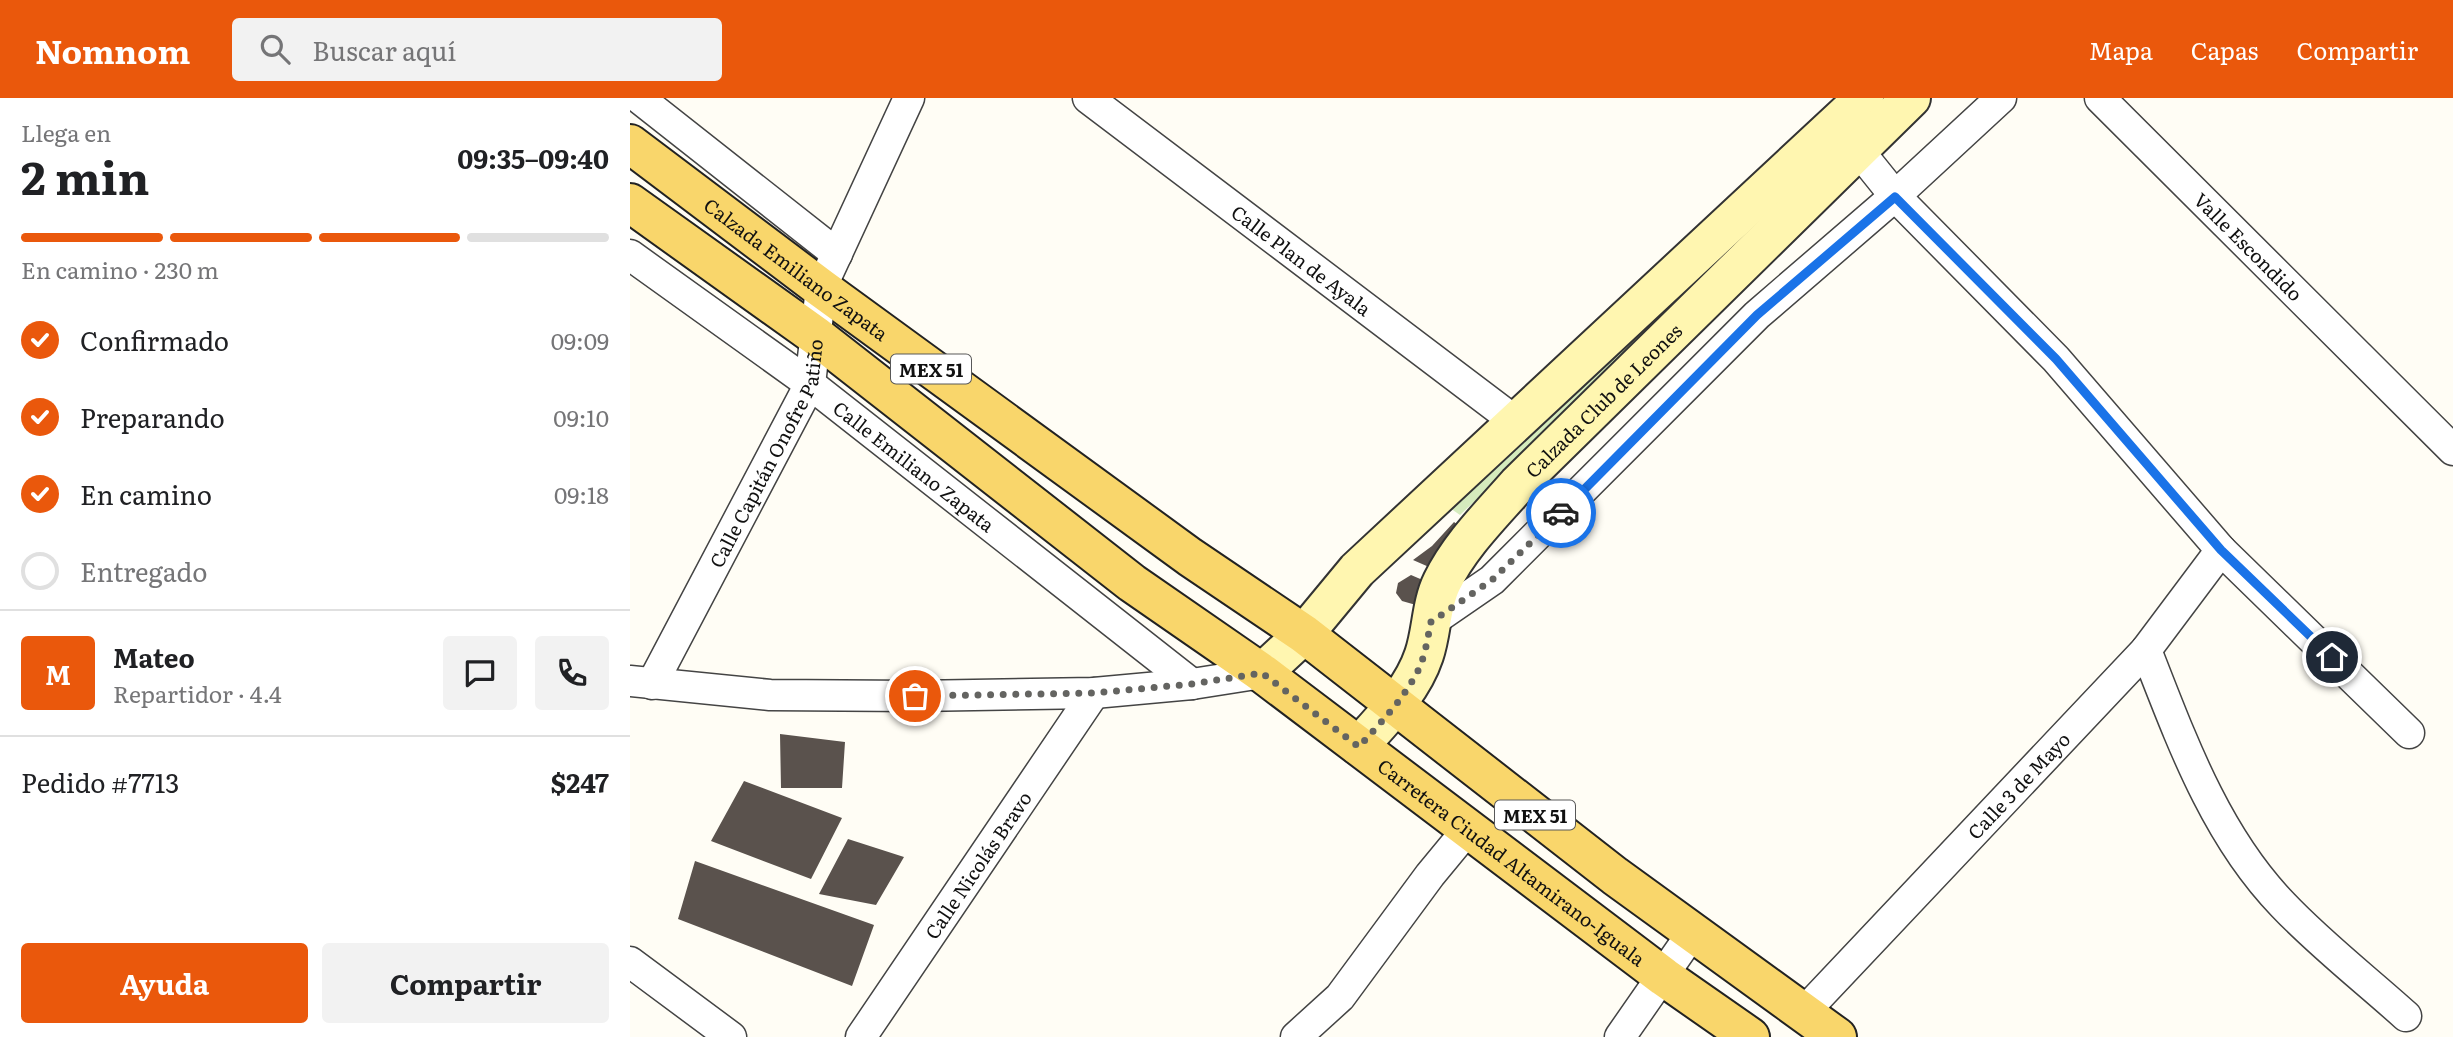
<!DOCTYPE html>
<html lang="es">
<head>
<meta charset="utf-8">
<style>
	body { margin:0; font-family:Literata,serif; background:#f2f2f2; color:#202124; height:100vh; display:flex; flex-direction:column; font-size:26px; white-space:nowrap }
	* { box-sizing:border-box; margin:0 }
	p { font-size:23px; color:#757577 }
	.icon { flex:none; width:38px; height:38px; fill:none; stroke:currentColor; stroke-width:2; stroke-linecap:round; stroke-linejoin:round }
	.map { position:relative; flex:1; overflow:hidden }
	.details { display:flex; flex-direction:column; background:#fff; width:630px }
	.details>* { flex:none }
	.pin { position:absolute; display:grid; place-items:center; width:60px; height:60px; color:#fff; margin:-30px; border:4px solid #fff; border-radius:50%; box-shadow:0 2px 7px #0007 }
	.courier { position:absolute; display:grid; place-items:center; width:70px; height:70px; margin:-35px; border:5px solid #1a73e8; border-radius:50%; background:#fff; color:#222; box-shadow:0 2px 9px #0007 }
	.head em { font-style:normal; font-weight:700 }
	.head div { display:flex; flex-direction:column-reverse }
	.head { display:flex; align-items:center; justify-content:space-between; height:119px; padding:0 21px }
	h1 { font-size:46px; font-weight:700; line-height:52px }
	.bar { display:grid; grid-template-columns:repeat(4,1fr); gap:10px 7px; align-content:center; height:84px; padding:0 21px }
	.bar i { height:9px; border-radius:5px; background:#e0e0e0 }
	.bar .current { background:#ea580c }
	.bar p { grid-column:span 4 }
	.line { display:flex; align-items:center; gap:18px; padding:0 21px; border-top:2px solid #e0e0e0 }
	.line div { flex:1 }
	.round { display:grid; place-items:center; flex:none; width:74px; height:74px; border-radius:7px; background:#f2f2f2 }
	ol { padding:0 21px; list-style:none }
	li { display:flex; align-items:center; gap:21px; height:77px }
	li p { margin-inline-start:auto }
	li .icon { padding:7px; border-radius:50%; background:#ea580c; color:#fff; stroke-width:4 }
	li:last-child { color:#757577 }
	li i { width:38px; height:38px; border:4px solid #e0e0e0; border-radius:50% }
	.button { display:flex; gap:14px; margin-top:auto; padding:14px 21px }
	.button a { flex:1; height:80px; border-radius:7px; background:#ea580c; color:#fff; font-size:28px; font-weight:700; line-height:80px; text-align:center }
	.button a+a { background:#f2f2f2; color:#202124 }
	header { display:flex; align-items:center; gap:42px; box-sizing:border-box; height:98px; padding:0 35px; background:#ea580c; color:#fff }
	header strong { font-size:33px }
	nav { display:flex; gap:38px; margin-inline-start:auto; font-size:24px }
	.search { width:490px; height:63px; background:#f2f2f2; display:flex; align-items:center; gap:18px; box-sizing:border-box; padding:0 24px; border-radius:7px; color:#757577; font-size:26px }
	main { display:flex; flex:1; min-height:0 }
	.map>svg:first-child { display:block }
	.green { fill:#d5ebbd }
	.building { fill:#5a524d }
	.lines { fill:none; stroke-linecap:round; stroke-linejoin:round }
	.minor-casing { stroke:#444; stroke-width:33 }
	.secondary-casing { stroke:#333; stroke-width:42 }
	.primary-casing { stroke:#222; stroke-width:42 }
	.minor { stroke:#fff; stroke-width:30 }
	.secondary { stroke:#fff6b0; stroke-width:38 }
	.primary { stroke:#f9d66b; stroke-width:38 }
	.done { stroke:#646461; stroke-width:7; stroke-dasharray:0 12.6 }
	.route { stroke:#1a73e8; stroke-width:9 }
	.labels { text-anchor:middle; dominant-baseline:central; stroke-width:7; stroke-linejoin:round; paint-order:stroke }
	.shield { fill:#fff; stroke:#585858; stroke-width:2 }
	.shield-label { font-size:18px; font-weight:bold; fill:#111 }
	.street-label { font-size:19px; fill:#111; stroke:#fff }
</style>
</head>
<body>
<header>
<strong>Nomnom</strong>
<div class="search"><svg class="icon" aria-label="search" viewBox="0 0 24 24"><circle cx="10" cy="10" r="6"/><path d="M15 15l6 6"/></svg>Buscar aquí</div>
<nav><a>Mapa</a><a>Capas</a><a>Compartir</a></nav>
</header>
<main>
<section class="details">
<div class="head"><div><h1>2 min</h1><p>Llega en</p></div><em>09:35–09:40</em></div>
<div class="bar"><i class="current"></i><i class="current"></i><i class="current"></i><i></i><p>En camino · 230 m</p></div>
<ol>
<li><svg class="icon" aria-label="check" viewBox="0 0 24 24"><path d="M5 12l5 5 9-10"/></svg>Confirmado<p>09:09</p></li>
<li><svg class="icon" aria-label="check" viewBox="0 0 24 24"><path d="M5 12l5 5 9-10"/></svg>Preparando<p>09:10</p></li>
<li><svg class="icon" aria-label="check" viewBox="0 0 24 24"><path d="M5 12l5 5 9-10"/></svg>En camino<p>09:18</p></li>
<li><i></i>Entregado</li>
</ol>
<div class="line" style="height:126px"><b class="round" style="background:#ea580c;color:#fff">M</b><div><b>Mateo</b><p>Repartidor · 4.4</p></div><a class="round"><svg class="icon" aria-label="chat" viewBox="0 0 24 24"><path d="M4 5h16v11H9l-5 4z"/></svg></a><a class="round"><svg class="icon" aria-label="phone" viewBox="0 0 24 24"><path d="M5 4h4l2 5-3 2q2 4 5 5l2-3 5 2v4C11 20 4 13 5 4z"/></svg></a></div>
<div class="line" style="height:91px"><div>Pedido #7713</div><b>$247</b></div>
<div class="button"><a>Ayuda</a><a>Compartir</a></div>
</section>
<div class="map">
<svg width="1823" height="939" viewBox="0 0 1823 939">
	<rect width="100%" height="100%" fill="#fffdf5"/>
	<!-- green -->
	<path class="green" d="M1196,47L1210,58L830,417L817,408Z"/>
	<!-- building -->
	<path class="building" d="M824,424L835,432L799,469L783,462L802,448Z
		M781,477L795,483L786,507L772,503L766,495L768,485Z
		M150,636L215,644L212,690H151Z
		M114,683L212,720L181,781L81,743Z
		M218,741L274,759L246,807L189,796Z
		M65,763L244,827L222,888L48,821Z"/>
	<g class="lines">
		<!-- minor casing -->
		<g class="minor-casing">
			<g id="minor">
				<path d="M9,0L207,156"/>
				<path id="s1" d="M458,0L886,324"/>
				<path id="s2" d="M1470,0L1823,352"/>
				<path d="M1216,37L1265,98L1426,261L1591,452L1779,635"/>
				<path id="s3" d="M0,157L180,286L562,586"/>
				<path d="M801,524L862,482L1127,217L1265,98L1371,0"/>
				<path d="M1516,552C1551,641 1585,737 1653,807C1691,847 1735,881 1776,918"/>
				<path d="M0,583L140,597L285,598L464,595L562,586L632,575"/>
				<path id="s4" d="M22,586L180,286L191,190L279,0"/>
				<path d="M0,864L101,939"/>
				<path id="s5" d="M1174,914L1516,552L1591,452"/>
				<path id="s6" d="M231,939L464,595"/>
				<path d="M666,939L710,899L800,777L838,731"/>
				<path d="M990,939L1063,834"/>
			</g>
		</g>
		<!-- secondary casing -->
		<g class="secondary-casing">
			<g id="secondary">
				<path d="M632,575L674,536L727,472L1234,0"/>
				<path id="s7" d="M729,648C753,621 782,593 794,557C802,534 801,506 812,484C830,447 861,417 888,386L1281,0"/>
			</g>
		</g>
		<!-- primary casing -->
		<g class="primary-casing">
			<g id="primary">
				<path id="s8" d="M0,46L191,190L560,459L674,536L985,778L1207,939"/>
				<path id="s9" d="M0,105L186,238L502,485L632,575L1034,879L1120,939"/>
			</g>
		</g>
		<!-- minor -->
		<use href="#minor" class="minor"/>
		<!-- secondary -->
		<use href="#secondary" class="secondary"/>
		<!-- primary -->
		<use href="#primary" class="primary"/>
	</g>
	<g class="lines">
		<!-- done -->
		<path class="done" d="M285,598L464,595L562,586L632,575L729,649C749,626 771,604 785,578C795,562 797,542 801,524L862,482L931,415"/>
		<!-- route -->
		<path class="route" d="M931,415L1127,217L1265,99L1426,261L1591,452L1702,559"/>
	</g>
	<g class="labels">
		<!-- shield labels -->
		<g class="shield">
			<rect x="261" y="256.5" width="80" height="29" rx="5"/>
			<rect x="865" y="702.5" width="80" height="29" rx="5"/>
		</g>
		<g class="shield-label">
			<text x="301" y="271">MEX 51</text>
			<text x="905" y="717">MEX 51</text>
		</g>
		<!-- street labels -->
		<g class="street-label">
			<text stroke="none"><textPath href="#s2" startOffset="210">Valle Escondido</textPath></text>
			<text stroke="none"><textPath href="#s1" startOffset="268">Calle Plan de Ayala</textPath></text>
			<text stroke="none"><textPath href="#s8" startOffset="208">Calzada Emiliano Zapata</textPath></text>
			<text stroke="none"><textPath href="#s7" startOffset="432">Calzada Club de Leones</textPath></text>
			<text stroke="none"><textPath href="#s4" startOffset="259">Calle Capitán Onofre Patiño</textPath></text>
			<text stroke="none"><textPath href="#s3" startOffset="354">Calle Emiliano Zapata</textPath></text>
			<text stroke="none"><textPath href="#s5" startOffset="312">Calle 3 de Mayo</textPath></text>
			<text stroke="none"><textPath href="#s9" startOffset="1101">Carretera Ciudad Altamirano-Iguala</textPath></text>
			<text stroke="none"><textPath href="#s6" startOffset="208">Calle Nicolás Bravo</textPath></text>
		</g>
	</g>
</svg>
<div class="pin" style="left:285px;top:598px;background:#ea580c"><svg class="icon" aria-label="bag" viewBox="0 0 24 24"><path d="M5 8h14l-1 12H6zM9 8a3 3 0 0 1 6 0"/></svg></div>
<div class="pin" style="left:1702px;top:559px;background:#1f2937"><svg class="icon" aria-label="home" viewBox="0 0 24 24"><path d="M3 11l9-7 9 7M6 9v11h12V9"/></svg></div>
<div class="courier" style="left:931px;top:415px"><svg class="icon" aria-label="car" viewBox="0 0 24 24"><path d="M5 17H2v-5l4-1 3-4h7l3 4 3 1v5h-3M9 17h6M6 11h13"/><circle cx="7" cy="17" r="2"/><circle cx="17" cy="17" r="2"/></svg></div>
</div>
</main>
</body>
</html>
